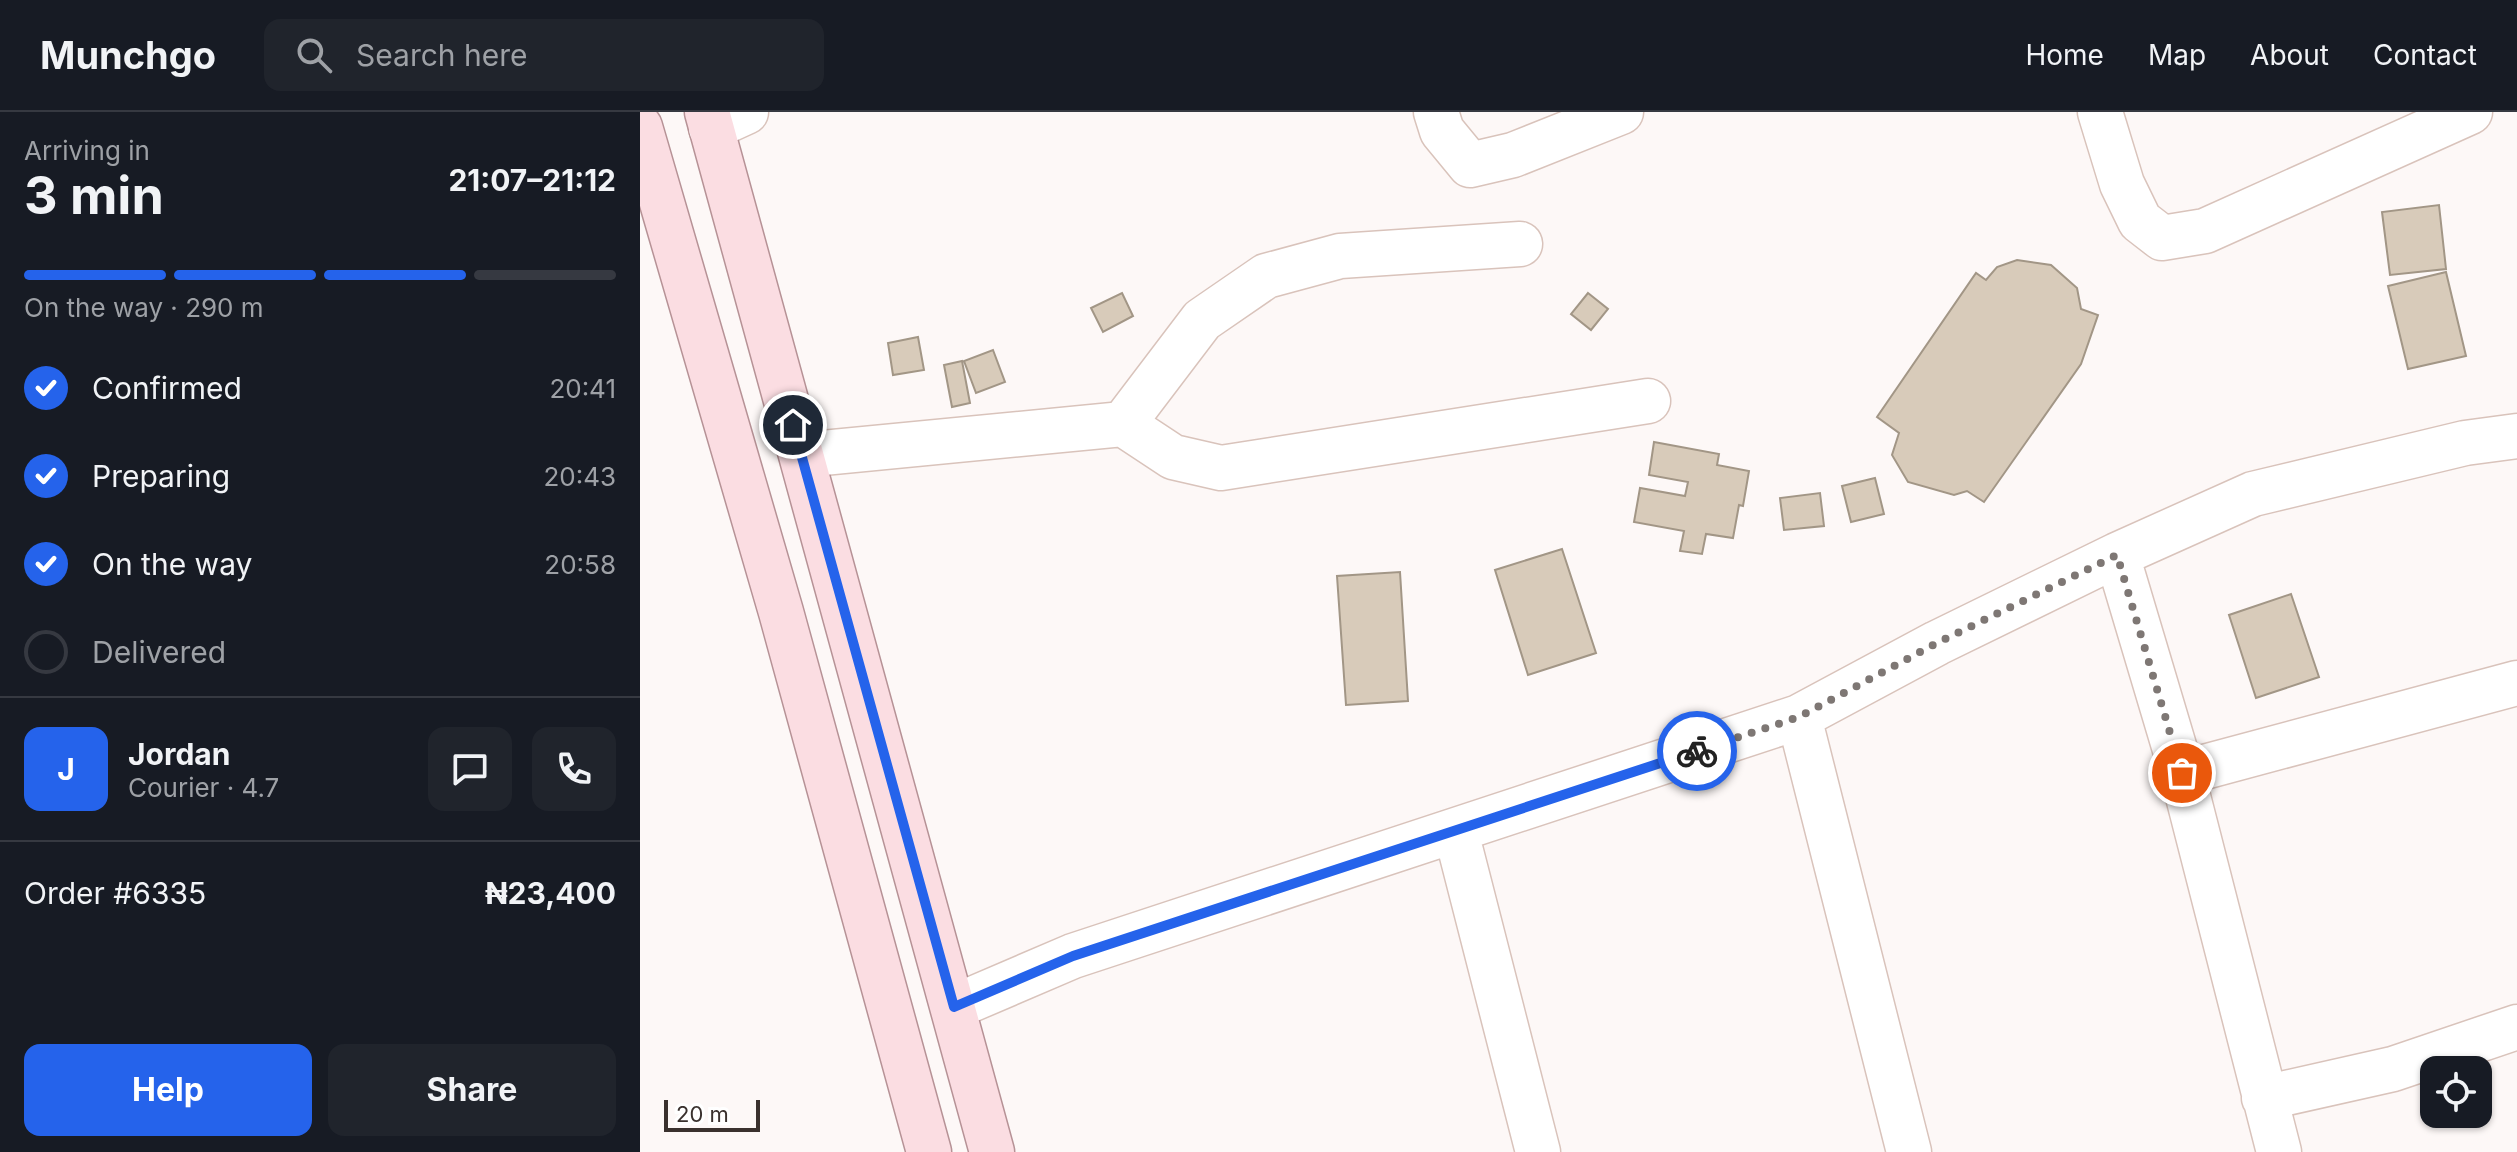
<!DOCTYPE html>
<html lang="en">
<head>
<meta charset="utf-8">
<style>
	body { margin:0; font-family:Inter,sans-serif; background:#20242c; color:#f1f3f6; height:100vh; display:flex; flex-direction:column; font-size:30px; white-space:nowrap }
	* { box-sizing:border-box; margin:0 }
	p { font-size:26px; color:#9ea1a6 }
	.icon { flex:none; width:44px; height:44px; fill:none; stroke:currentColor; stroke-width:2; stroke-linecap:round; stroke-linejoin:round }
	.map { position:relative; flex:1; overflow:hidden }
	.details { display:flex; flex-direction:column; background:#171b24; width:640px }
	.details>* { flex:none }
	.tools { position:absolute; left:1780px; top:944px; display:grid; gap:16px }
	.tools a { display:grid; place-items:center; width:72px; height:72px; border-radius:16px; background:#171b24; box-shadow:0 2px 6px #0004; font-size:40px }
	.scale { position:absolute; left:24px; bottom:20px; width:96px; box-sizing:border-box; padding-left:8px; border:4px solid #3a312e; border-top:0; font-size:22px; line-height:28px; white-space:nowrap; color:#3a312e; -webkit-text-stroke:6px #fff; paint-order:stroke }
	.pin { position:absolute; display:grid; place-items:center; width:68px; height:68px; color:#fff; margin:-34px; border:4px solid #fff; border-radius:50%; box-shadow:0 2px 8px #0007 }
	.courier { position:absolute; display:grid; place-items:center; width:80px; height:80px; margin:-40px; border:6px solid #2563eb; border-radius:50%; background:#fff; color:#222; box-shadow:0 2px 10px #0007 }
	.head em { font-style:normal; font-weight:700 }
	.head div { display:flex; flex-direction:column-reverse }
	.head { display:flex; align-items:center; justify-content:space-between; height:136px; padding:0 24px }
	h1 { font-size:52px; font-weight:700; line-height:60px }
	.bar { display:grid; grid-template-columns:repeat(4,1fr); gap:12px 8px; align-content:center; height:96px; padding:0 24px }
	.bar i { height:10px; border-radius:6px; background:#363941 }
	.bar .on { background:#2563eb }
	.bar p { grid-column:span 4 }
	.line { display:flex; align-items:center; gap:20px; padding:0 24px; border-top:2px solid #363941 }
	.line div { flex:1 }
	.round { display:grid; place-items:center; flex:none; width:84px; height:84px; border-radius:16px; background:#20242c }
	ol { padding:0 24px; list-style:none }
	li { display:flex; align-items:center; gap:24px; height:88px }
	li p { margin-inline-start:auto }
	li .icon { padding:8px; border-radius:50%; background:#2563eb; color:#fff; stroke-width:4 }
	li:last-child { color:#9ea1a6 }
	li i { width:44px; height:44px; border:4px solid #363941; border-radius:50% }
	.cta { display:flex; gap:16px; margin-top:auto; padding:16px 24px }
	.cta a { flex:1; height:92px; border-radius:16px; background:#2563eb; color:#fff; font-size:32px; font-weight:700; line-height:92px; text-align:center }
	.cta a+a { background:#20242c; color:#f1f3f6 }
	header { display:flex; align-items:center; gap:48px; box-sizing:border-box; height:112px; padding:0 40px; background:#171b24; border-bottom:2px solid #363941 }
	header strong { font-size:38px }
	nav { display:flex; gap:44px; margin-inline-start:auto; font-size:28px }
	.search { width:560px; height:72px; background:#20242c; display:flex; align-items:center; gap:20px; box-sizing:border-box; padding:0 28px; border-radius:16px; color:#9ea1a6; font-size:30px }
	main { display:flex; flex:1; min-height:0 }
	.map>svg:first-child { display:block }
	.building { fill:#d8cbba; stroke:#a29686; stroke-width:2 }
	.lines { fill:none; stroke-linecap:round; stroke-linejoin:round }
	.minor-casing { stroke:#d9c3bb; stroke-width:47 }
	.major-casing { stroke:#b69296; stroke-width:47 }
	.minor { stroke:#fff; stroke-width:44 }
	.major { stroke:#fbdde2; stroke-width:44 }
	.done { stroke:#7e7774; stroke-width:8; stroke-dasharray:0 14.4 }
	.route { stroke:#2563eb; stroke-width:10 }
</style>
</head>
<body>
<header>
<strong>Munchgo</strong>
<div class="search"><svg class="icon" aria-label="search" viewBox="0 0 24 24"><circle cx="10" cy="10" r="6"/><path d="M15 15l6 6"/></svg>Search here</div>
<nav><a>Home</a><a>Map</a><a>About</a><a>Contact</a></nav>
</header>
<main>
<section class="details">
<div class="head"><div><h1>3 min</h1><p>Arriving in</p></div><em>21:07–21:12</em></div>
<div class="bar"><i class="on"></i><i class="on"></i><i class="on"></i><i></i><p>On the way · 290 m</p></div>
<ol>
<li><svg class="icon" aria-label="check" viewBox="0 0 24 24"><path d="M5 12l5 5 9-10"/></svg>Confirmed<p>20:41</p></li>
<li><svg class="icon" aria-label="check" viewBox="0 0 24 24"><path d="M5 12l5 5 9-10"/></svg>Preparing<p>20:43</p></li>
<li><svg class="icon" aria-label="check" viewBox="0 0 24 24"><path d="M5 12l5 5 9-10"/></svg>On the way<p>20:58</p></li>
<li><i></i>Delivered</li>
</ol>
<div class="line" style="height:144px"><b class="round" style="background:#2563eb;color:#fff">J</b><div><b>Jordan</b><p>Courier · 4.7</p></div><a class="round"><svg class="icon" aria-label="chat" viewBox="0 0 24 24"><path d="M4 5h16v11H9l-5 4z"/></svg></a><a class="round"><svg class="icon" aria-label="phone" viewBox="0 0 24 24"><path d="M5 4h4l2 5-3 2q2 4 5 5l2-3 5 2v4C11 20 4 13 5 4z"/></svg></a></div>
<div class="line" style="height:104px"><div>Order #6335</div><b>₦23,400</b></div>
<div class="cta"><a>Help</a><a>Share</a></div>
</section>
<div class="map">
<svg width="1877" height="1040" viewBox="0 0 1877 1040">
	<rect width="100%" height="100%" fill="#fdf8f7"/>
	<!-- building -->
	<path class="building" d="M1799,93L1806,157L1750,163L1742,100Z
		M1377,148L1411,153L1437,176L1441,197L1458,203L1441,252L1344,390L1327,379L1314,383L1268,370L1252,343L1259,321L1237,305L1336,161L1346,168L1357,155Z
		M1806,160L1826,244L1768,257L1748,174Z
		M482,181L493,204L463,220L451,196Z
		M948,181L968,197L951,218L931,202Z
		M278,225L284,258L253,263L248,231Z
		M353,238L365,270L336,281L324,249Z
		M322,249L330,291L312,295L304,253Z
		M1014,330L1079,342L1077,353L1109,359L1103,394L1099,393L1093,426L1066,422L1062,442L1040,439L1044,419L994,410L1000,376L1045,384L1048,370L1009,363Z
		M1235,366L1244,402L1211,410L1202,374Z
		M1180,381L1184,414L1144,418L1140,386Z
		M922,437L956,541L888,563L855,458Z
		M760,460L768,589L706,593L697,464Z
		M1651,482L1679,565L1616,586L1589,503Z"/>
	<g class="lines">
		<!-- minor casing -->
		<g class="minor-casing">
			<path id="minor" d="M796,0L802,19L830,53L873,43L981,0
				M1460,0L1482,72L1500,109L1522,126L1565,119L1830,0
				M71,16L106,0
				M483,312L562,208L626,164L700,144L880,132
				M162,343L483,312L533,345L581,356L1008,289
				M1477,443L1542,661L1639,1040
				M1159,605L1269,1040
				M1542,661L1877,571
				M816,720L898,1040
				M314,895L433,844L1159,605L1297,531L1477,443L1613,382L1825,331L1877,324
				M1624,986L1753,957L1877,915"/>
		</g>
		<!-- major casing -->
		<g class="major-casing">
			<path id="major" d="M67,0L352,1040
				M0,15L141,500L289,1040"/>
		</g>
		<!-- minor -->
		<use href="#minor" class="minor"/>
		<!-- major -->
		<use href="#major" class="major"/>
	</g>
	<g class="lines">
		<!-- done -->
		<path class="done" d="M1057,639L1159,605L1297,531L1477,443L1542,661"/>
		<!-- route -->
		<path class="route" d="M153,313L314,895L433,844L1057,639"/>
	</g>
</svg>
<div class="tools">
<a><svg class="icon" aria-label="locate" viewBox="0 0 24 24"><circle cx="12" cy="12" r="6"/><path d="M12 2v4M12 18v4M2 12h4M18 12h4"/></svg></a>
</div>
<div class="scale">20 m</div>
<div class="pin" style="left:1542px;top:661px;background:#ea580c"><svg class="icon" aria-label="bag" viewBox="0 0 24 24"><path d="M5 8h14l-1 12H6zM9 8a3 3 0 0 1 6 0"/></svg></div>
<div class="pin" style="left:153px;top:313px;background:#1f2937"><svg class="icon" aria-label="home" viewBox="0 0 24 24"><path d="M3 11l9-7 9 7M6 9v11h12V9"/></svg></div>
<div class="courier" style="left:1057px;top:639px"><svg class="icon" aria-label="bike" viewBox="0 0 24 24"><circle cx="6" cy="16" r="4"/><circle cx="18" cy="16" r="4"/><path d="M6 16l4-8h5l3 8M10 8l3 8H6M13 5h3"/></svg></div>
</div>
</main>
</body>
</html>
